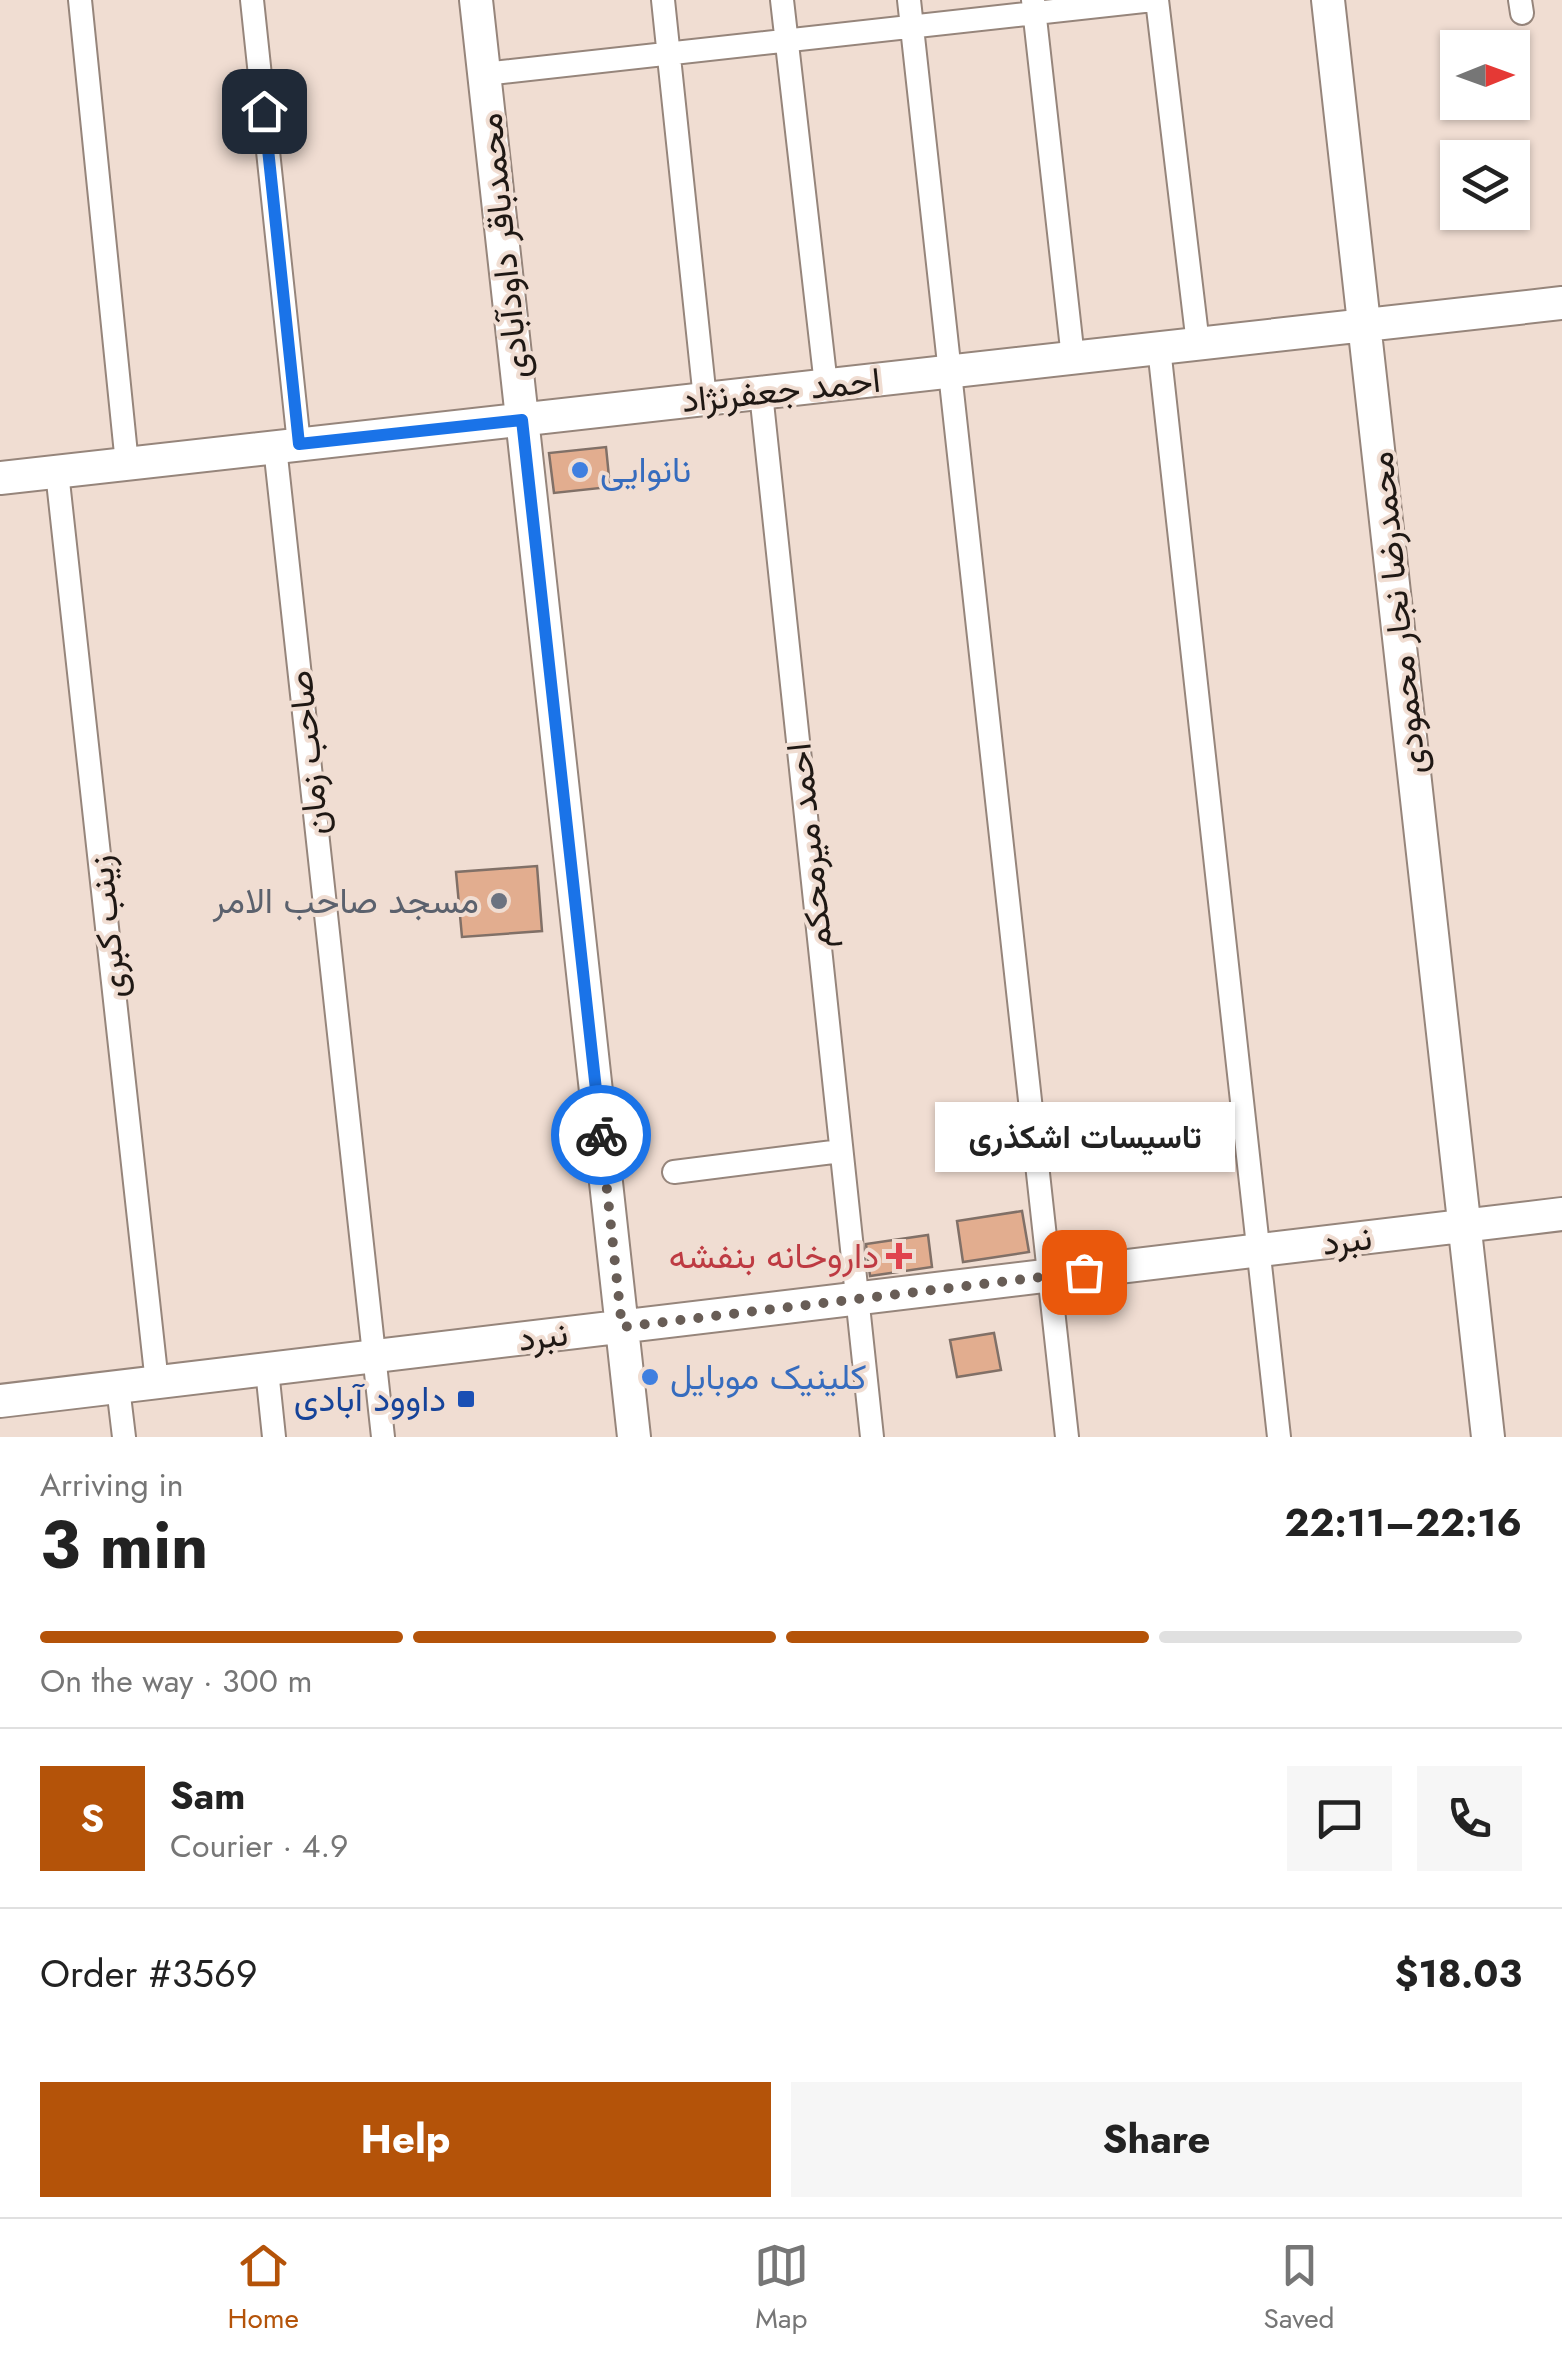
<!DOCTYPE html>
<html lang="en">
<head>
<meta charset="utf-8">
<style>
	body { margin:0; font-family:Jost,Vazirmatn,sans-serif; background:#f6f6f6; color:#222; height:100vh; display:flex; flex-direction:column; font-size:38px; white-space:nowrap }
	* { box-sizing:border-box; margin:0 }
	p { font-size:32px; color:#767676 }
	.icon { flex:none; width:55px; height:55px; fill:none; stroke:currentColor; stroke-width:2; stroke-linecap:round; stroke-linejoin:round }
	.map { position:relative; height:1437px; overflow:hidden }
	.drawer { display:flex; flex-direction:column; background:#fff; flex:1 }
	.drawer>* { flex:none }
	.needle { width:65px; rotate:89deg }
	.buttons { position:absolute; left:1440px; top:30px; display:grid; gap:20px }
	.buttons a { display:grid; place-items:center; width:90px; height:90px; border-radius:0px; background:#fff; box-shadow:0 2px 8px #0004; font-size:50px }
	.pin { position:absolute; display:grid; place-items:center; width:85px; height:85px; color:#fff; margin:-42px; border-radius:20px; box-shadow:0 5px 15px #0006 }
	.courier { position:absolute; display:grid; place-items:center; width:100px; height:100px; margin:-50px; border:8px solid #1a73e8; border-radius:50%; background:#fff; color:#222; box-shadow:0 2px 12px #0007 }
	.bubble { position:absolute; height:70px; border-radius:0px; background:#fff; box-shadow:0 2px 8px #0004; font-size:32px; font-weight:700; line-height:70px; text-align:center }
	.overview em { font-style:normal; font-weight:700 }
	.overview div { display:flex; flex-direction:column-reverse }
	.overview { display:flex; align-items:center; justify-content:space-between; height:170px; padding:0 40px }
	h1 { font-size:65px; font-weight:700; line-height:75px }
	.bar { display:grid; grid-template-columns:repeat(4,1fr); gap:15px 10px; align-content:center; height:120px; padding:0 40px }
	.bar i { height:12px; border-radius:8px; background:#e0e0e0 }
	.bar .on { background:#b45309 }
	.bar p { grid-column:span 4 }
	.line { display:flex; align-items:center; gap:25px; padding:0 40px; border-top:2px solid #e0e0e0 }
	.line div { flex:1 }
	.round { display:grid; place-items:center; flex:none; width:105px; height:105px; border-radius:0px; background:#f6f6f6 }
	.cta { display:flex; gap:20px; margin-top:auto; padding:20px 40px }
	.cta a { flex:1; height:115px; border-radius:0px; background:#b45309; color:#fff; font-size:40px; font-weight:700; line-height:115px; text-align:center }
	.cta a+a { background:#f6f6f6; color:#222 }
	.tabs { display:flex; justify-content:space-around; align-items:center; height:140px; border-top:2px solid #e0e0e0; background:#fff; font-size:28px; color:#767676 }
	.tabs a { display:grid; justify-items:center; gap:5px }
	.tabs .on { color:#b45309 }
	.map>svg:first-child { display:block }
	.building { fill:#e2ad8f; stroke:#817067; stroke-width:2.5 }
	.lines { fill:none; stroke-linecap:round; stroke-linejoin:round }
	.street-casing { stroke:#96857b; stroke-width:26 }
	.secondary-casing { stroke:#96857b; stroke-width:36 }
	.street { stroke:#fff; stroke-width:22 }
	.secondary { stroke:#fff; stroke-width:32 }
	.done { stroke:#685d56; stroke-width:10; stroke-dasharray:0 18 }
	.route { stroke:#1a73e8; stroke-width:12 }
	.shop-dot { fill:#3f7fe0; stroke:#f0ddd2; stroke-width:4 }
	.worship-dot { fill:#6b7280; stroke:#f0ddd2; stroke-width:4 }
	.health-dot { fill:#e0444e; stroke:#f0ddd2; stroke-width:4 }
	.transit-dot { fill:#1a4fb4; stroke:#f0ddd2; stroke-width:4 }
	.labels { text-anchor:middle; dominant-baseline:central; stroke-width:8; stroke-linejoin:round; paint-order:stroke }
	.street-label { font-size:35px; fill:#1f1814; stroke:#f0ddd2 }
	.shop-label { font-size:35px; fill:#366cbe; stroke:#f0ddd2; text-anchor:start }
	.worship-label { font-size:35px; fill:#5b616d; stroke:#f0ddd2; text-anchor:end }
	.health-label { font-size:35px; fill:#be3a42; stroke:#f0ddd2; text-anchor:end }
	.transit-label { font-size:35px; fill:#164399; stroke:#f0ddd2; text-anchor:end }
</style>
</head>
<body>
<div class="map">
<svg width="1562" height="1437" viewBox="0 0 1562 1437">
	<rect width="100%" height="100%" fill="#f0ddd2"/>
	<!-- building -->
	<path class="building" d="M606,447L610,487L554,493L549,453Z
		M537,866L542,931L462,937L456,872Z
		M1022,1211L1029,1252L963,1262L957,1221Z
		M928,1235L932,1267L870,1276L866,1244Z
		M994,1333L1001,1370L957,1377L950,1340Z"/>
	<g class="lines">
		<!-- street casing -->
		<g class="street-casing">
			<path id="street" d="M80,0L127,464
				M252,0L299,444
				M663,0L705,399
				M782,0L826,385
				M909,0L1067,1437
				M1033,0L1073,358
				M1157,0L1198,344
				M1520,0L1522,13
				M484,74L1153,0
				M1159,348L1279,1437
				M761,393L872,1437
				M275,447L383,1437
				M57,472L157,1383
				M674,1172L841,1151
				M267,1370L274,1437
				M118,1387L124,1437"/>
		</g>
		<!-- secondary casing -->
		<g class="secondary-casing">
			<path id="secondary" d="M476,0L634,1437
				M1328,0L1488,1437
				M0,478L1562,303
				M0,1401L1562,1214"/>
		</g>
		<!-- street -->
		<use href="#street" class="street"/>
		<!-- secondary -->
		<use href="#secondary" class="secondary"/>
	</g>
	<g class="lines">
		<!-- done -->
		<path class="done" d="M601,1135L622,1327L1084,1272"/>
		<!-- route -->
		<path class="route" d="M264,111L299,444L522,420L601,1135"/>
	</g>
	<!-- markers -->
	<g class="shop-dot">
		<circle cx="580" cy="470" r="10"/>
		<circle cx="650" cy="1377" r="10"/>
	</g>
	<circle class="worship-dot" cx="499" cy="901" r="10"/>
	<path class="health-dot" d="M894 1241h10v10h10v10h-10v10h-10v-10h-10v-10h10z"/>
	<rect class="transit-dot" x="456" y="1389" width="20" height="20" rx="5"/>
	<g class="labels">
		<!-- street labels -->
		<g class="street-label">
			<text transform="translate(503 246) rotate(-96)">محمدباقر داودآبادی</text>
			<text transform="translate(781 390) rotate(-6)">احمد جعفرنژاد</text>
			<text transform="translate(1397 613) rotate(-96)">محمدرضا نجار محمودی</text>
			<text transform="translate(308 753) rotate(-96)">صاحب زمان</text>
			<text transform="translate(809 846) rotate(-96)">احمد میرمحکم</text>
			<text transform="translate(107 927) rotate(-96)">زینب کبری</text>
			<text transform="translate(1347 1240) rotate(-7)">نبرد</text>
			<text transform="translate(543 1336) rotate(-7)">نبرد</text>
		</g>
		<!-- shop labels -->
		<g class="shop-label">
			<text x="600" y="470">نانوایی</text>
			<text x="670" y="1377">کلینیک موبایل</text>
		</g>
		<!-- worship labels -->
		<g class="worship-label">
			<text x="479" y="901">مسجد صاحب الامر</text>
		</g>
		<!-- health labels -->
		<g class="health-label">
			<text x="879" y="1256">داروخانه بنفشه</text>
		</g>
		<!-- transit labels -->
		<g class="transit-label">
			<text x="446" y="1399">داوود آبادی</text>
		</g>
	</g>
</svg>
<div class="buttons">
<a><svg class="needle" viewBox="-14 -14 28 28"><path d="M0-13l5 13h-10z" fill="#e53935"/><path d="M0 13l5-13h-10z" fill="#767676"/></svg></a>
<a><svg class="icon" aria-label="layers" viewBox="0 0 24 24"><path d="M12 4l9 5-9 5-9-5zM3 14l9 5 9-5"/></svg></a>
</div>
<div class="pin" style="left:1084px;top:1272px;background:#ea580c"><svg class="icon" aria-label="bag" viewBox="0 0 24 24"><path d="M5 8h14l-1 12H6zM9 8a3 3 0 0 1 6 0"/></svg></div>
<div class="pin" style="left:264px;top:111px;background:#1f2937"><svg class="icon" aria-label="home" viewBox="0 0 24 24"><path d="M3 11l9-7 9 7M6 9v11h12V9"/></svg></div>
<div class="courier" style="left:601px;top:1135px"><svg class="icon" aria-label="bike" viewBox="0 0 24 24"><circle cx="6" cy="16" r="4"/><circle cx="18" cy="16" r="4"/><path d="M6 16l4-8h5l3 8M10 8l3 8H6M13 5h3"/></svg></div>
<div class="bubble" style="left:935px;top:1102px;width:300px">تاسیسات اشکذری</div>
</div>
<section class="drawer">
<div class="overview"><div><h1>3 min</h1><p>Arriving in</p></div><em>22:11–22:16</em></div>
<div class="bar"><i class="on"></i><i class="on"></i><i class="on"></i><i></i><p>On the way · 300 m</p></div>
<div class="line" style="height:180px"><b class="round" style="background:#b45309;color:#fff">S</b><div><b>Sam</b><p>Courier · 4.9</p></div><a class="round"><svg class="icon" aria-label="chat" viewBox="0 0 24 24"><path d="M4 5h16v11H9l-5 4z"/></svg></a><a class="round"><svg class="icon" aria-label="phone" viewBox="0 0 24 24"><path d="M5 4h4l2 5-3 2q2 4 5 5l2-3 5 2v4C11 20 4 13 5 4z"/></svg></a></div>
<div class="line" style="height:130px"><div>Order #3569</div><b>$18.03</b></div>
<div class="cta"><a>Help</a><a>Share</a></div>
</section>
<nav class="tabs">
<a class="on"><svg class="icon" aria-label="home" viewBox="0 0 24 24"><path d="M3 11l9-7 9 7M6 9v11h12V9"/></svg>Home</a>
<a><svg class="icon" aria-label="map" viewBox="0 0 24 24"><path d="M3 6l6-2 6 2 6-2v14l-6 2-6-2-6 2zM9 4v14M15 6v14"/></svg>Map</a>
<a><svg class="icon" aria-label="saved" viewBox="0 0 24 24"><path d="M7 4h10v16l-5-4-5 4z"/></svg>Saved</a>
</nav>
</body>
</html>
